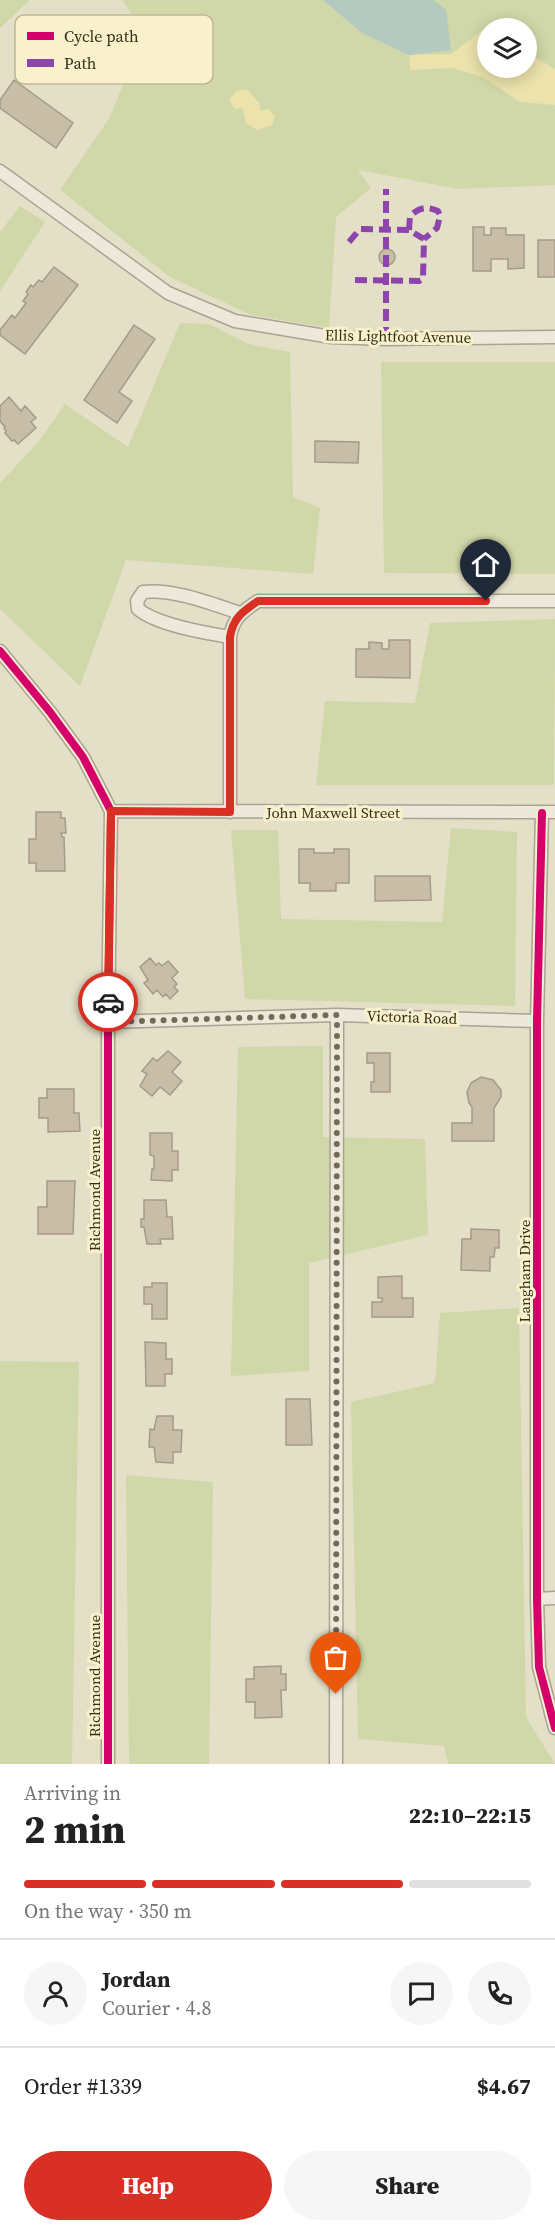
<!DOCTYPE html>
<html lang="en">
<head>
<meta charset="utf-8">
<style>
	body { margin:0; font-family:"Source Serif 4",serif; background:#f6f6f6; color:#222; height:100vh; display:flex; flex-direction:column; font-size:22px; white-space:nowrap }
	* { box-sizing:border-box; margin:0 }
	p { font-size:20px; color:#767676 }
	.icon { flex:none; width:33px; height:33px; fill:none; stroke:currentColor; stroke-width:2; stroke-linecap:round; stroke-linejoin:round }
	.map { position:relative; height:1764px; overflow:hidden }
	.panel { display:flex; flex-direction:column; background:#fff; flex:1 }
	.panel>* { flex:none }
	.controls { position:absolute; left:477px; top:18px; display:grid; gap:12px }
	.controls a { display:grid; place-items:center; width:60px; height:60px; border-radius:50%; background:#fff; box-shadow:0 3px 15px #0003; font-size:30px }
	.pin { position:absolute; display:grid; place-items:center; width:51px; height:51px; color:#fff; margin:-62px -26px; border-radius:50% 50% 50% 0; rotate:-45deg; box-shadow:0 0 6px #0007 }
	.pin .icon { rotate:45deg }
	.courier { position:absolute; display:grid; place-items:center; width:60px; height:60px; margin:-30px; border:4px solid #d93025; border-radius:50%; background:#fff; color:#222; box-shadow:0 2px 8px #0007 }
	.overview em { font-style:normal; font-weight:800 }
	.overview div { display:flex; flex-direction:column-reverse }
	.overview { display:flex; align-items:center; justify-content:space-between; height:102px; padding:0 24px }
	h1 { font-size:39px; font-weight:800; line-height:45px }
	.bar { display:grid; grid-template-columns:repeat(4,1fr); gap:9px 6px; align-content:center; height:72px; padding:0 24px }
	.bar i { height:8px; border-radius:4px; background:#e0e0e0 }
	.bar .selected { background:#d93025 }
	.bar p { grid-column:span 4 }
	.line { display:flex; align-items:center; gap:15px; padding:0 24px; border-top:2px solid #e0e0e0 }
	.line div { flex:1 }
	.round { display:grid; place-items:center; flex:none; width:63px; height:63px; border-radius:32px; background:#f6f6f6 }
	.primary-button { display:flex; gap:12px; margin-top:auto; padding:12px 24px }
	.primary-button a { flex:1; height:69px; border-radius:36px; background:#d93025; color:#fff; font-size:24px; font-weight:800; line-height:69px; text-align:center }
	.primary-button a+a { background:#f6f6f6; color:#222 }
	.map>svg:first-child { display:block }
	.green { fill:#d0d7a8; fill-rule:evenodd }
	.sand { fill:#ebe2ac }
	.water { fill:#b4cac0 }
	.building { fill:#c8bea8; stroke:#a49b87; stroke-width:1.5 }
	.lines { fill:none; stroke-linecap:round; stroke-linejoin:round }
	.minor-casing { stroke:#a8a392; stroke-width:15 }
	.minor { stroke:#ece8da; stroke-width:12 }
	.quiet { stroke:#8e44ad; stroke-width:6; stroke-dasharray:12 6; stroke-linecap:butt }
	.cycleway-casing { stroke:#f8f1cb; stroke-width:11 }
	.cycleway { stroke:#d6006c; stroke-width:8 }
	.done { stroke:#746b57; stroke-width:6; stroke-dasharray:0 10.8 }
	.route { stroke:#d93025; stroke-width:8 }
	.labels { text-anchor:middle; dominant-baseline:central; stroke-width:6; stroke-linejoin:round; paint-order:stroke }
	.street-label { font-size:15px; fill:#372c1a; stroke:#f8f1cb }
	.key { fill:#f8f1cb; stroke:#beb696; stroke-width:1.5 }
	.key-label { font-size:16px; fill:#372c1a }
</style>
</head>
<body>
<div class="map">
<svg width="555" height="1764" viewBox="0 0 555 1764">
	<rect width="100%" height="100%" fill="#e4e0c8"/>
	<!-- green -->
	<path class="green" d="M0,0H30L0,28Z
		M122,0H555V185L458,189L358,170L371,188L336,217L329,328L251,315L170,277L60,190L110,117L144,32ZM488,28H526V68H488Z
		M20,206L45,222L0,291V232Z
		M180,323L209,324L248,344L290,352L293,497L320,508L313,574L126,560L80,686L0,609V483L39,441L65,404L128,447Z
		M381,362H555V574L384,573Z
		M555,619L554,785H316L325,701L415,703L430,623Z
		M451,828L517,832L515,1006L245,999L231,830H278L281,919L442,922Z
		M323,1046V1137L425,1139L428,1235L309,1263V1371L231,1376L238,1047Z
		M519,1308L526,1717L555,1764H448L444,1746L358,1739L351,1402L435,1383L440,1313Z
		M0,1361L79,1362L72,1764H0Z
		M126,1475L213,1482L209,1764H129Z"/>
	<!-- sand -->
	<path class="sand" d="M487,27L490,28H488V68H526L527,53L555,69V105L520,102L483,77L452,68L410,70L409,55L451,54Z
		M247,89L259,103L261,111L269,109L275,117L272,125L257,130L246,123L243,108L235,109L229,100L236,91Z"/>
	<!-- water -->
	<path class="water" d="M323,0H433L446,10L451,50L409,55L362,33Z"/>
	<!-- building -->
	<path class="building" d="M14,80L73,123L56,148L0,108V100Z
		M473,227H484V235H491V228H506V235H524V268L508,269V259H491V271H473Z
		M538,240H555V277H538Z
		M379 257a8 8 0 1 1 16 0a8 8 0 1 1-16 0Z
		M54,267L78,285L25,354L0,335V330L12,315L15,318L26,303L23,301L28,294L26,292L31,285L33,287L39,280L42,282Z
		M134,325L155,339L119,392L132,401L117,423L84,400Z
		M9,397L21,411L25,406L36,418L31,422L36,428L18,444L14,440L12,441L5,433L6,431L4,428L5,427L0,421V406Z
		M315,441L359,442L358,463L315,462Z
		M389,640H410V678L356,677V649H369V642L382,643V649H389Z
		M36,812H61V818H65L66,833H61L62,837H64L65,871H36V863H29V839H36Z
		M299,849H314V853H334V849H349V883H336V891H310V883H299Z
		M375,876H430L431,900L375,901Z
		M150,958L156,965L159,963L162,966L168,961L178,972L172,978L177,984L174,987L178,991L170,999L166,994L163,997L157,990L153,994L144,983L148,980L140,967Z
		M168,1051L181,1062L172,1072L182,1081L170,1095L160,1087L152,1096L140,1086L147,1074L142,1071L153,1058L157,1061Z
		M367,1053H390V1092H371V1082H374V1063H367Z
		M481,1077L493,1080L501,1090V1097L494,1108V1141H452V1123H472V1107L469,1103L467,1092L471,1083Z
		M47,1089H74V1113H79L80,1131L48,1132V1118H39V1098H47Z
		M150,1133H172V1151H178V1170H172V1181L151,1180L152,1169H154V1156L150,1155Z
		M47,1181H75L73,1234H38V1207H47Z
		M144,1200H166L167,1217H172L173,1239H160L161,1244H147L144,1227H141V1219H144Z
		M471,1229L499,1230V1248H495L494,1257H490V1271L461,1270L462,1239H471Z
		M402,1276V1298H413V1317H372V1302H382V1298H378V1277Z
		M152,1283H167V1319H152V1304H144V1287H152Z
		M145,1342L166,1343V1359H172V1374H165V1386H146Z
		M286,1399H310L312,1445H286Z
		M157,1416H173V1430H182L181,1452H173V1463L156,1462L154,1447H149L150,1429L154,1430Z
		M281,1666V1674H286V1690H281L282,1717L255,1718V1702H246V1679H254V1667Z"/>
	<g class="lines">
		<!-- minor casing -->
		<g class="minor-casing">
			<path id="minor" d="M0,171L168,293L235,321L331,337L386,339L555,337
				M230,637C205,633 157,625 138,609L137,601L143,592C172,588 212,604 240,613
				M0,651L50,712L83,757L111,811L108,1022V1764
				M111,811L555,812
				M230,812V637C233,618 243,611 258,601H555
				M542,813L537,1021V1599L539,1667L555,1728
				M108,1022L337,1015L537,1021
				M537,1599L555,1598
				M336,1764L337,1015"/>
		</g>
		<!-- minor -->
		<use href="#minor" class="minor"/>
		<!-- quiet -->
		<path class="quiet" d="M409,230L410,216C420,207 426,206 438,211L440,216L437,228L424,239
			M349,242L360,229L409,230L424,239L423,279L419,281L349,280
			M386,339V189"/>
		<!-- cycleway casing -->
		<g class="cycleway-casing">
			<path id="cycleway" d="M0,651L50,712L83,757L111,811L108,1022V1764
				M542,813L537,1021V1599L539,1667L555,1728"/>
		</g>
		<!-- cycleway -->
		<use href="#cycleway" class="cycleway"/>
	</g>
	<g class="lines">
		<!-- done -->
		<path class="done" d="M108,1002V1022L337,1015L336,1694"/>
		<!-- route -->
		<path class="route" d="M108,1002L111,811L230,812V637C233,618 243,611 258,601H486"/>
	</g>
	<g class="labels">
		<!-- street labels -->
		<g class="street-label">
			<text transform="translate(398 336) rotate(1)">Ellis Lightfoot Avenue</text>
			<text x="333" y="812">John Maxwell Street</text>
			<text transform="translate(412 1017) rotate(2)">Victoria Road</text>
			<text transform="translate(94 1190) rotate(-90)">Richmond Avenue</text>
			<text transform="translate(524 1271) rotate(-90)">Langham Drive</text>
			<text transform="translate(94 1676) rotate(-90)">Richmond Avenue</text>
		</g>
	</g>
	<!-- legend -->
	<rect x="15" y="15" width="198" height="69" rx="9" class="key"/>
	<rect x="27" y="32" width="27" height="8" fill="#d6006c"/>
	<rect x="27" y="59" width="27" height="8" fill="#8e44ad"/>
	<g class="key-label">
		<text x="64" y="42">Cycle path</text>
		<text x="64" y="69">Path</text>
	</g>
</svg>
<div class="controls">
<a><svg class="icon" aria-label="layers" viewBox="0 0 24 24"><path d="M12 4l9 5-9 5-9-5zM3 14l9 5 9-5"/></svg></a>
</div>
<div class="pin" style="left:336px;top:1694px;background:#ea580c"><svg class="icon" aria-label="bag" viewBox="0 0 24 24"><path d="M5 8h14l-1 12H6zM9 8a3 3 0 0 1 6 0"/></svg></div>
<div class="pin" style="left:486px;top:601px;background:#1f2937"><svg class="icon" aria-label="home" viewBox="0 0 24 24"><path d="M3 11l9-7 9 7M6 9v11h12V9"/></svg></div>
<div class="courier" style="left:108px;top:1002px"><svg class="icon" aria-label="car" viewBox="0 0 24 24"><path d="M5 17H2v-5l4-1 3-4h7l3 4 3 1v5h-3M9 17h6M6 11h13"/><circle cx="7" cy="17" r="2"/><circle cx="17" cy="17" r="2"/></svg></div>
</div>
<section class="panel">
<div class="overview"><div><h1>2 min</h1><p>Arriving in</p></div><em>22:10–22:15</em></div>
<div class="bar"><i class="selected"></i><i class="selected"></i><i class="selected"></i><i></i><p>On the way · 350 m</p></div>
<div class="line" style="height:108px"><a class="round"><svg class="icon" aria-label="person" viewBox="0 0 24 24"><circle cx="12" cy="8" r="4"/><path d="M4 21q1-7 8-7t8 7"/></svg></a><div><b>Jordan</b><p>Courier · 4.8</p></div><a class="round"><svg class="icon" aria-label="chat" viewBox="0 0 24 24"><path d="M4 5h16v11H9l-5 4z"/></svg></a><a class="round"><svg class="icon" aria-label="phone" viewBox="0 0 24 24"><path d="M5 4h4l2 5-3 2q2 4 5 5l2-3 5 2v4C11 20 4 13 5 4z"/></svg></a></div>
<div class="line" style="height:78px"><div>Order #1339</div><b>$4.67</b></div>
<div class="primary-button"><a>Help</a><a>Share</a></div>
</section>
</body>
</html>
